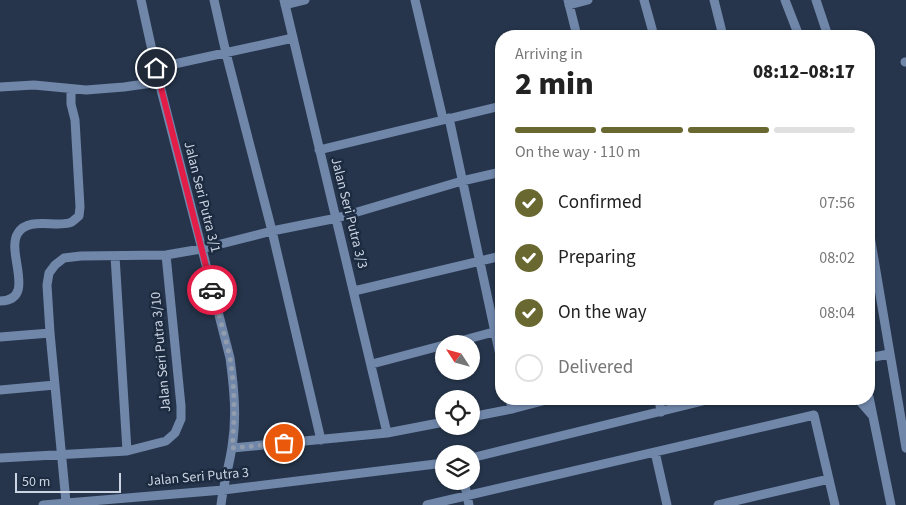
<!DOCTYPE html>
<html lang="en">
<head>
<meta charset="utf-8">
<style>
	body { margin:0; font-family:"Source Sans 3",sans-serif; background:#f2f2f2; color:#222; height:100vh; display:flex; flex-direction:column; font-size:19px; white-space:nowrap }
	* { box-sizing:border-box; margin:0 }
	p { font-size:16px; color:#767676 }
	.icon { flex:none; width:28px; height:28px; fill:none; stroke:currentColor; stroke-width:2; stroke-linecap:round; stroke-linejoin:round }
	.map { position:relative; flex:1; overflow:hidden }
	.details { position:absolute; left:495px; top:30px; width:380px; height:375px; display:flex; flex-direction:column; background:#fff; border-radius:20px; box-shadow:0 1px 4px #0004 }
	.details>* { flex:none }
	.needle { width:32px; rotate:306deg }
	.tools { position:absolute; left:435px; top:335px; display:grid; gap:10px }
	.tools a { display:grid; place-items:center; width:45px; height:45px; border-radius:50%; background:#fff; box-shadow:0 1px 4px #0004; font-size:25px }
	.scale { position:absolute; left:15px; bottom:12px; width:106px; box-sizing:border-box; padding-left:5px; border:2px solid #cbd4e2; border-top:0; font-size:14px; line-height:18px; white-space:nowrap; color:#cbd4e2; -webkit-text-stroke:4px #1d2b40; paint-order:stroke }
	.pin { position:absolute; display:grid; place-items:center; width:42px; height:42px; color:#fff; margin:-21px; border:2px solid #fff; border-radius:50%; box-shadow:0 1px 5px #0007 }
	.courier { position:absolute; display:grid; place-items:center; width:50px; height:50px; margin:-25px; border:4px solid #e11d48; border-radius:50%; background:#fff; color:#222; box-shadow:0 1px 6px #0007 }
	.overview em { font-style:normal; font-weight:800 }
	.overview div { display:flex; flex-direction:column-reverse }
	.overview { display:flex; align-items:center; justify-content:space-between; height:85px; padding:0 20px }
	h1 { font-size:32px; font-weight:800; line-height:38px }
	.bar { display:grid; grid-template-columns:repeat(4,1fr); gap:8px 5px; align-content:center; height:60px; padding:0 20px }
	.bar i { height:6px; border-radius:4px; background:#e0e0e0 }
	.bar .active { background:#696830 }
	.bar p { grid-column:span 4 }
	ol { padding:0 20px; list-style:none }
	li { display:flex; align-items:center; gap:15px; height:55px }
	li p { margin-inline-start:auto }
	li .icon { padding:5px; border-radius:50%; background:#696830; color:#fff; stroke-width:4 }
	li:last-child { color:#767676 }
	li i { width:28px; height:28px; border:2px solid #e0e0e0; border-radius:50% }
	.map>svg:first-child { display:block }
	.lines { fill:none; stroke-linecap:round; stroke-linejoin:round }
	.minor { stroke:#7087aa; stroke-width:9 }
	.done { stroke:#919cad; stroke-width:5; stroke-dasharray:0 9 }
	.route { stroke:#e11d48; stroke-width:6 }
	.labels { text-anchor:middle; dominant-baseline:central; stroke-width:5; stroke-linejoin:round; paint-order:stroke }
	.street-label { font-size:14px; fill:#cbd4e2; stroke:#1d2b40 }
</style>
</head>
<body>
<div class="map">
<svg width="906" height="505" viewBox="0 0 906 505">
	<rect width="100%" height="100%" fill="#26354b"/>
	<g class="lines">
		<!-- minor -->
		<path class="minor" d="M141,0L159,82L230,358C234,388 237,417 232,447C229,467 223,485 221,505
			M214,0L226,53L272,231L321,440
			M284,0L387,433
			M415,0L443,119
			M568,0L577,36
			M644,0L654,36
			M714,0L723,36
			M785,0L799,36
			M816,0L828,36
			M285,5L305,0
			M569,5L588,0
			M905,62H906
			M156,68L293,38
			M0,87L34,85L86,90L124,87L159,82
			M449,118L501,360
			M319,150L501,106
			M869,230L906,448
			M115,256L127,451
			M354,291L501,256
			M0,301C38,300 5,252 18,233C28,217 54,227 69,223C73,222 76,218 79,216L80,207L75,120L71,104V89
			M0,337L50,333
			M449,344L501,330
			M869,358L889,354
			M372,364L444,345
			M0,390L55,385
			M869,397L891,505
			M510,399L512,409
			M659,399L661,412
			M858,399L872,415
			M471,417L512,409L550,399
			M232,448L387,433L444,422
			M655,452L667,505
			M0,458L127,451L166,441L175,433L181,419V406L166,255
			M471,458L711,399
			M464,481L469,505
			M66,502L50,333L47,285L49,273L55,265L64,258L81,256L166,255L201,249L272,231L337,218L462,181L501,172
			M43,505L223,490L444,463
			M427,505L814,415L835,505
			M718,505L829,479"/>
	</g>
	<g class="lines">
		<!-- done -->
		<path class="done" d="M212,290C218,313 225,335 230,358C235,388 235,417 232,448L284,443"/>
		<!-- route -->
		<path class="route" d="M156,68L212,290"/>
	</g>
	<g class="labels">
		<!-- street labels -->
		<g class="street-label">
			<text transform="translate(202 197) rotate(76)">Jalan Seri Putra 3/1</text>
			<text transform="translate(349 213) rotate(76)">Jalan Seri Putra 3/3</text>
			<text transform="translate(161 352) rotate(-95)">Jalan Seri Putra 3/10</text>
			<text transform="translate(198 477) rotate(-5)">Jalan Seri Putra 3</text>
		</g>
	</g>
</svg>
<div class="tools">
<a><svg class="needle" viewBox="-14 -14 28 28"><path d="M0-13l5 13h-10z" fill="#e53935"/><path d="M0 13l5-13h-10z" fill="#767676"/></svg></a>
<a><svg class="icon" aria-label="locate" viewBox="0 0 24 24"><circle cx="12" cy="12" r="6"/><path d="M12 2v4M12 18v4M2 12h4M18 12h4"/></svg></a>
<a><svg class="icon" aria-label="layers" viewBox="0 0 24 24"><path d="M12 4l9 5-9 5-9-5zM3 14l9 5 9-5"/></svg></a>
</div>
<div class="scale">50 m</div>
<div class="pin" style="left:284px;top:443px;background:#ea580c"><svg class="icon" aria-label="bag" viewBox="0 0 24 24"><path d="M5 8h14l-1 12H6zM9 8a3 3 0 0 1 6 0"/></svg></div>
<div class="pin" style="left:156px;top:68px;background:#1f2937"><svg class="icon" aria-label="home" viewBox="0 0 24 24"><path d="M3 11l9-7 9 7M6 9v11h12V9"/></svg></div>
<div class="courier" style="left:212px;top:290px"><svg class="icon" aria-label="car" viewBox="0 0 24 24"><path d="M5 17H2v-5l4-1 3-4h7l3 4 3 1v5h-3M9 17h6M6 11h13"/><circle cx="7" cy="17" r="2"/><circle cx="17" cy="17" r="2"/></svg></div>
<section class="details">
<div class="overview"><div><h1>2 min</h1><p>Arriving in</p></div><em>08:12–08:17</em></div>
<div class="bar"><i class="active"></i><i class="active"></i><i class="active"></i><i></i><p>On the way · 110 m</p></div>
<ol>
<li><svg class="icon" aria-label="check" viewBox="0 0 24 24"><path d="M5 12l5 5 9-10"/></svg>Confirmed<p>07:56</p></li>
<li><svg class="icon" aria-label="check" viewBox="0 0 24 24"><path d="M5 12l5 5 9-10"/></svg>Preparing<p>08:02</p></li>
<li><svg class="icon" aria-label="check" viewBox="0 0 24 24"><path d="M5 12l5 5 9-10"/></svg>On the way<p>08:04</p></li>
<li><i></i>Delivered</li>
</ol>
</section>
</div>
</body>
</html>
